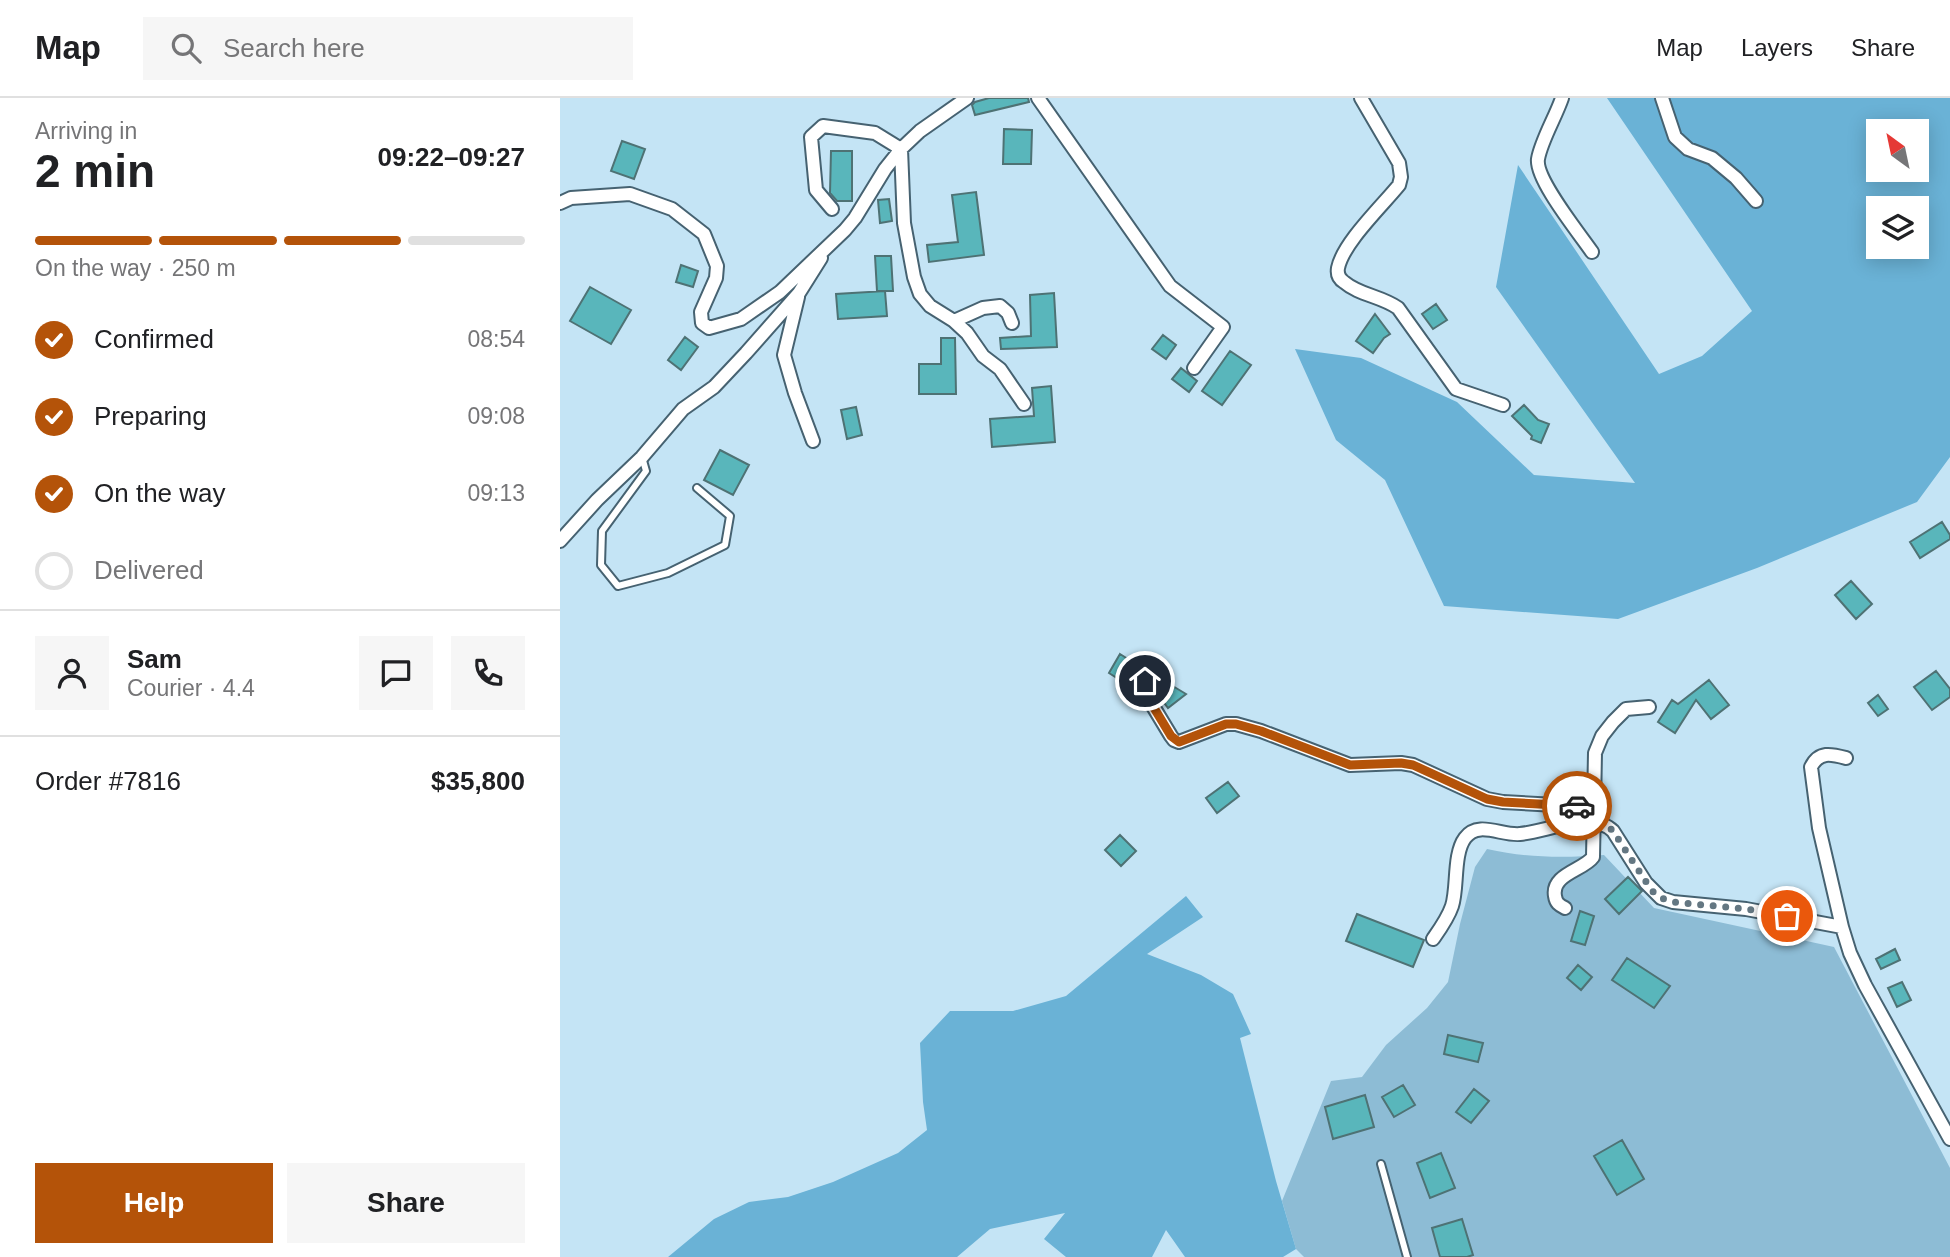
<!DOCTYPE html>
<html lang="en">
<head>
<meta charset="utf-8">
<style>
	body { margin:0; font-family:Helvetica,sans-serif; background:#f6f6f6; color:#202124; height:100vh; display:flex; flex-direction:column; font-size:26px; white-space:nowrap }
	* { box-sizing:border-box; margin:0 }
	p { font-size:23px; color:#757577 }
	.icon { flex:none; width:38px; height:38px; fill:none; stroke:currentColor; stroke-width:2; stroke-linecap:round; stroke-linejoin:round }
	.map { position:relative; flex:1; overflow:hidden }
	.details { display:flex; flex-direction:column; background:#fff; width:560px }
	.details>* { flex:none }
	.needle { width:46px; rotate:327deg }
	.fabs { position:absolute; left:1306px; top:21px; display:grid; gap:14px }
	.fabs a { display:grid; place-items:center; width:63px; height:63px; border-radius:0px; background:#fff; box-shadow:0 4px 18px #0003; font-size:35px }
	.pin { position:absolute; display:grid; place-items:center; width:60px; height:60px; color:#fff; margin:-30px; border:4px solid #fff; border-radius:50%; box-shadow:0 2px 7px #0007 }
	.courier { position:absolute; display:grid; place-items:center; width:70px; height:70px; margin:-35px; border:5px solid #b45309; border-radius:50%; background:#fff; color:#222; box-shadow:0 2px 9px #0007 }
	.overview em { font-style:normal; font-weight:700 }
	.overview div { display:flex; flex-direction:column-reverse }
	.overview { display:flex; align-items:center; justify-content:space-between; height:119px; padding:0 35px }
	h1 { font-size:46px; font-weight:700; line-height:52px }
	.bar { display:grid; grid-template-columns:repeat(4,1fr); gap:10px 7px; align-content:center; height:84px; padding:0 35px }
	.bar i { height:9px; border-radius:5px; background:#e0e0e0 }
	.bar .current { background:#b45309 }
	.bar p { grid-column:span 4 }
	.line { display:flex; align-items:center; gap:18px; padding:0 35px; border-top:2px solid #e0e0e0 }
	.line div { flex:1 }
	.round { display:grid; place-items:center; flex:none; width:74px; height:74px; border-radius:0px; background:#f6f6f6 }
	ol { padding:0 35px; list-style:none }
	li { display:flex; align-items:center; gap:21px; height:77px }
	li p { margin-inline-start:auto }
	li .icon { padding:7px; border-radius:50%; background:#b45309; color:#fff; stroke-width:4 }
	li:last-child { color:#757577 }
	li i { width:38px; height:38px; border:4px solid #e0e0e0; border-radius:50% }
	.action { display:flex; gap:14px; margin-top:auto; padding:14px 35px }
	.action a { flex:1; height:80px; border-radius:0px; background:#b45309; color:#fff; font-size:28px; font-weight:700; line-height:80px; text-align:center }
	.action a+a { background:#f6f6f6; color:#202124 }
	header { display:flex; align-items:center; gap:42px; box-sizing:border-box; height:98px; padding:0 35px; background:#fff; border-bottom:2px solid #e0e0e0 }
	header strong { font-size:33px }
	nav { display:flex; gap:38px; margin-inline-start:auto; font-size:24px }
	.search { width:490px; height:63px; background:#f6f6f6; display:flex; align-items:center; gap:18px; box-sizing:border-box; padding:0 24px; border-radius:0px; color:#757577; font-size:26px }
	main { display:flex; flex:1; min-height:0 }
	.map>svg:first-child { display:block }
	.green { fill:#8dbcd5 }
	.forest { fill:#6ab2d6; fill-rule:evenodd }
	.building { fill:#59b6bb; stroke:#4e7274; stroke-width:2 }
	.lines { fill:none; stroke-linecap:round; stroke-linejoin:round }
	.lane-casing { stroke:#466271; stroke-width:10 }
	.street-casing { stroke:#466271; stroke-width:16 }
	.lane { stroke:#fff; stroke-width:6 }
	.street { stroke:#fff; stroke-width:12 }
	.done { stroke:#647782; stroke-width:7; stroke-dasharray:0 12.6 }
	.route { stroke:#b45309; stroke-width:9 }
</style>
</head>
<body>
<header>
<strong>Map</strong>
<div class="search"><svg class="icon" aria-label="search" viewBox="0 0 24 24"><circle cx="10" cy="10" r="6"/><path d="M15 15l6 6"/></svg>Search here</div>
<nav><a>Map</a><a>Layers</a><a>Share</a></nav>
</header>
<main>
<section class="details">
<div class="overview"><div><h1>2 min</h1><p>Arriving in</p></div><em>09:22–09:27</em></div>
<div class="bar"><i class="current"></i><i class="current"></i><i class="current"></i><i></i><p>On the way · 250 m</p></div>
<ol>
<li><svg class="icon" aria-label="check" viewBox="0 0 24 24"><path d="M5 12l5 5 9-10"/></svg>Confirmed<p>08:54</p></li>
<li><svg class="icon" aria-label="check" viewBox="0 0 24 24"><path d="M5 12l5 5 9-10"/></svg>Preparing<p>09:08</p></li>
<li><svg class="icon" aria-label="check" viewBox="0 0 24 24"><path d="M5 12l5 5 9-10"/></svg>On the way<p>09:13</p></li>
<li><i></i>Delivered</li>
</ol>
<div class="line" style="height:126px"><a class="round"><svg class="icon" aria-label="person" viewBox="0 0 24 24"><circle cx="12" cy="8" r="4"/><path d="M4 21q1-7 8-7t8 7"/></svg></a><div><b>Sam</b><p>Courier · 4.4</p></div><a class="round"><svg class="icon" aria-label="chat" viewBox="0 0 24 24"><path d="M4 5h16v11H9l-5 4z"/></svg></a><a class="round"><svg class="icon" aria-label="phone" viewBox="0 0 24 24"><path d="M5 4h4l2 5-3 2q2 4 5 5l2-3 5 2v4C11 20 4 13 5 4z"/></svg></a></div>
<div class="line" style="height:91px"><div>Order #7816</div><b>$35,800</b></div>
<div class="action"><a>Help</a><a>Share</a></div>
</section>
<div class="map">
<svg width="1390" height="1159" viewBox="0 0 1390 1159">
	<rect width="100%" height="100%" fill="#c4e4f5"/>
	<!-- green -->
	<path class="green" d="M927,751C967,760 1004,760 1044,757L1094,810L1274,849L1390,1070V1159H744L736,1151L722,1103L771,983L802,979L826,947L867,910L888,884L900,826L915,769Z"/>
	<!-- forest -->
	<path class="forest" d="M1047,0H1390V359L1357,404L1197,470L1058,521L884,508L825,382L776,342L735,251L801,260L897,304L974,377L1075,385L936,189L958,67L1099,276L1142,258L1192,213ZM1318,33H1356V72H1318ZM1318,110H1356V149H1318Z
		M626,798L643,819L587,856L641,877L673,896L691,936L680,940L716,1083L736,1151L723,1159H625L606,1132L592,1159H506L484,1141L505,1115L430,1131L397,1159H108L154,1121L189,1104L228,1099L273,1084L338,1055L367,1032L363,1004L360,945L390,913H453L506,898Z"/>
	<!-- building -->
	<path class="building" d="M429,0H468L469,4L415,17L412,7L415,4Z
		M444,31L472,32L471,66H443Z
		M62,43L85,51L74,81L51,73Z
		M271,53H292V103H277L270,95Z
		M416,94L424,157L369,164L367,147L398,144L392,97Z
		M329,101L332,123L320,125L318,102Z
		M315,158H331L333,193H317Z
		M121,167L138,173L133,189L116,184Z
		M30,189L71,212L51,246L10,223Z
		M325,193L327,218L278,221L276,196Z
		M494,195L497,249L441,251L440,240L471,238L470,197Z
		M876,206L887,222L873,231L862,216Z
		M815,216L830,236L824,240L813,255L796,243Z
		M603,237L616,247L606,261L592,251Z
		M125,239L138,249L121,272L108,262Z
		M381,240H395L396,296H359V266H381Z
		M670,253L691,267L662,307L642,293Z
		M621,270L637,283L629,294L612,281Z
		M491,288L495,344L432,349L430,321L474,318L472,290Z
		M964,307L978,322L989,326L981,345L971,341L972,338L952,318Z
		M296,309L302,337L287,341L281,312Z
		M160,352L189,367L173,397L144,382Z
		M1382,424L1390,437V441L1360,460L1350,444Z
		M1291,483L1312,506L1296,521L1275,497Z
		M560,556L582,570L571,589L549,575Z
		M1376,573L1390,591V599L1372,612L1354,589Z
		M601,581L626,596L608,610L594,591V587Z
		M1149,582L1169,607L1151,621L1136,602L1115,635L1098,624L1112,602L1118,606Z
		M1318,597L1328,611L1318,618L1308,605Z
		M668,684L679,698L657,715L646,700Z
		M560,737L576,753L561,768L545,752Z
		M1068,779L1082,793L1059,816L1045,801Z
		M1020,813L1034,818L1025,847L1011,843Z
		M797,816L864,842L853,869L786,843Z
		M1335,851L1340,862L1321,871L1316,861Z
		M1067,860L1110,888L1094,910L1052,882Z
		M1018,867L1032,879L1021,892L1007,880Z
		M1342,884L1351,902L1337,909L1328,890Z
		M888,937L923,945L918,964L884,956Z
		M843,987L855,1007L834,1019L822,999Z
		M914,991L929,1003L911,1025L896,1014Z
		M805,997L814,1029L773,1041L765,1009Z
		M1062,1042L1084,1081L1057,1097L1034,1058Z
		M881,1055L895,1090L870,1100L857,1065Z
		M902,1121L913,1157L907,1159H880L872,1130Z"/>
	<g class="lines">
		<!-- lane casing -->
		<g class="lane-casing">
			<path id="lane" d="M82,359L86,373L42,433L41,467L58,488L108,475L165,447L170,418L137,390
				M821,1066L847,1159"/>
		</g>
		<!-- street casing -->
		<g class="street-casing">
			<path id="street" d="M478,0L610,188L663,229L634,270
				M801,0L839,65L841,79L839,87C822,108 783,145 778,170C777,176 779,181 784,184C799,197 821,198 838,210L896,291L943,307
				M1002,0C996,18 981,43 978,61C975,81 1019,135 1032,154
				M1102,0L1115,39L1128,51L1152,60L1176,80L1196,103
				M341,51L344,125L354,179L360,196L370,208L394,223L407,235L423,258L440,271L464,306
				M0,105L11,100L70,96L112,111L144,136L157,168L156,180L141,214L142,225L149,230L181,221L220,194L285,132L295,120L325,71L341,51L360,33L407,0
				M272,111L256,92L251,39L263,28L315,35L341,51
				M238,199L224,257L235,295L253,343
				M394,223L423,210L440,208L448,215L452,225
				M0,443L37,402L82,359L123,311L154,289L186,255L239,195L261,160
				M598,572L585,583V595L611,638L614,642L619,644L666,626H676L701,633L790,667L841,665L853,667L927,701L943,704L1032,709
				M1286,660C1271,656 1259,653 1251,669L1259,730L1282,829L1290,855L1305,887L1390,1041
				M1005,810C999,807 996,805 995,798C991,776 1024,772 1033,759L1035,655L1042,638L1053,624L1066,611L1089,609
				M873,841C880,831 888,820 892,808C898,790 893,756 905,740C918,722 942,738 960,736C986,734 1032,712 1053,733L1086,785L1101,800L1113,804L1186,811L1282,829"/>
		</g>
		<!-- lane -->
		<use href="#lane" class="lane"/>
		<!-- street -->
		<use href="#street" class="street"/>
	</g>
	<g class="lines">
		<!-- done -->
		<path class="done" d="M1017,708L1032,709V723L1047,727L1053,733L1092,793L1101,800L1113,804L1186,811L1227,818"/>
		<!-- route -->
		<path class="route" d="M585,583V595L611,638L619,644L666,626H676L701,633L790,667L841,665L853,667L927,701L943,704L1017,708"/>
	</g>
</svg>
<div class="fabs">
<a><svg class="needle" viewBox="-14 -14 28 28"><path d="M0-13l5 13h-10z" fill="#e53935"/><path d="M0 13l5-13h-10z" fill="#757577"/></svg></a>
<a><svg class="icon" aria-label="layers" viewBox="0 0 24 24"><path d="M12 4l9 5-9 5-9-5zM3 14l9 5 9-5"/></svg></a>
</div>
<div class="pin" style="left:1227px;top:818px;background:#ea580c"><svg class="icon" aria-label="bag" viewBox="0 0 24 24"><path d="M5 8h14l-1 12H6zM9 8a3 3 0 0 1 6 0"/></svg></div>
<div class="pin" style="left:585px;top:583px;background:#1f2937"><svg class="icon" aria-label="home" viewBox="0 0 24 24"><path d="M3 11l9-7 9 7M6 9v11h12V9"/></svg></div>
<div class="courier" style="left:1017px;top:708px"><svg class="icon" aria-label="car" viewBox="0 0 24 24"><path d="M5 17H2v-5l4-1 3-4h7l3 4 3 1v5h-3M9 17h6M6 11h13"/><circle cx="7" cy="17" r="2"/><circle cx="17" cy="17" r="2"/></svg></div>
</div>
</main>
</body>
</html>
